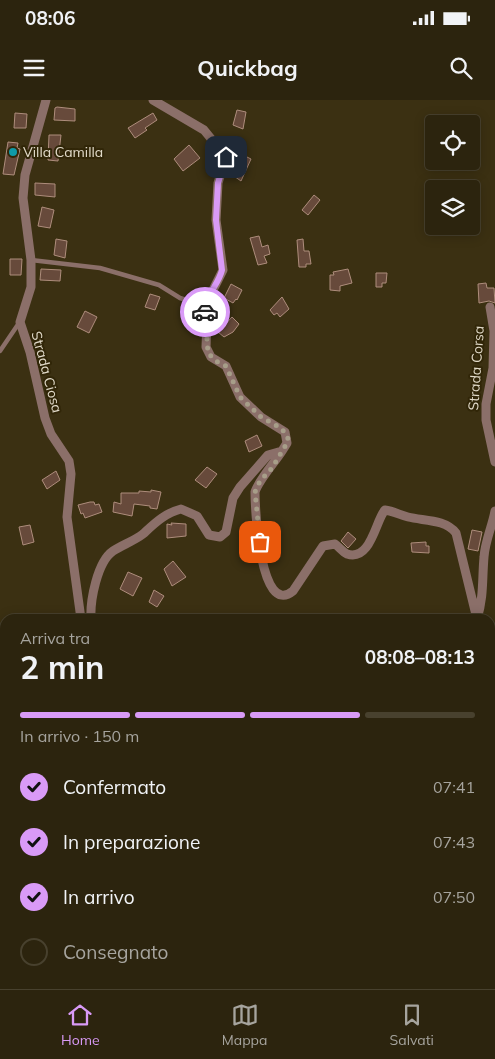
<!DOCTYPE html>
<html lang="it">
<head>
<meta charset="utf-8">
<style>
	body { margin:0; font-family:Mulish,sans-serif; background:#38301c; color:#f1f3f6; height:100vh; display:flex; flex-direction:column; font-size:19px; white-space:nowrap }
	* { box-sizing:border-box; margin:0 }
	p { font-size:16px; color:#a6a49e }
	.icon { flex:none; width:28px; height:28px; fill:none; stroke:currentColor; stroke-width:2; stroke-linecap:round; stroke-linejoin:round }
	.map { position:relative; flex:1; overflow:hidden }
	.side { position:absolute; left:0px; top:514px; width:495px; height:376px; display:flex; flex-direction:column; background:#2c240e; border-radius:15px 15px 0 0; box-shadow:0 2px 12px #0003,0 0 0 1px #48412e }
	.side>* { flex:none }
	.tools { position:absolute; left:425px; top:15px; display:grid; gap:10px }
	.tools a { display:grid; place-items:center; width:55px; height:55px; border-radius:5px; background:#2c240e; box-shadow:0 2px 12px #0003,0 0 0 1px #48412e; font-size:25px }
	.pin { position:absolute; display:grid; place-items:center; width:42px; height:42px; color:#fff; margin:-21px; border-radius:10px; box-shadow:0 2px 8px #0006 }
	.courier { position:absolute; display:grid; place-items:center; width:50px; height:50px; margin:-25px; border:4px solid #d99af7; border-radius:50%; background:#fff; color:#222; box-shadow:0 1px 6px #0007 }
	.overview em { font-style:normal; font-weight:700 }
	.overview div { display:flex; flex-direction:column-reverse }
	.overview { display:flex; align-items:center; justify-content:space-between; height:85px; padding:0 20px }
	h1 { font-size:32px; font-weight:700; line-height:38px }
	.bar { display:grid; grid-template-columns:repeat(4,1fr); gap:8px 5px; align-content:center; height:60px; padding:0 20px }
	.bar i { height:6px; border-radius:4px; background:#48412e }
	.bar .on { background:#d99af7 }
	.bar p { grid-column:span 4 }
	ol { padding:0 20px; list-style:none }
	li { display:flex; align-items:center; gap:15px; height:55px }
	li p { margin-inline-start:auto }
	li .icon { padding:5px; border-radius:50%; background:#d99af7; color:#111; stroke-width:4 }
	li:last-child { color:#a6a49e }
	li i { width:28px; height:28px; border:2px solid #48412e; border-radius:50% }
	.status { display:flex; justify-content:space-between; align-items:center; height:35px; padding:0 25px; background:#2c240e; direction:ltr }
	.status svg { height:14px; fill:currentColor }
	header { display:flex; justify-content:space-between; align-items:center; height:65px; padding:0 20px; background:#2c240e; font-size:22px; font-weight:700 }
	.tab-bar { display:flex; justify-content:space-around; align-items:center; height:70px; border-top:1px solid #48412e; background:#2c240e; font-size:14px; color:#a6a49e }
	.tab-bar a { display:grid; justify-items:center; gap:2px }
	.tab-bar .on { color:#d99af7 }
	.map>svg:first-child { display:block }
	.building { fill:#674a3b; stroke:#ae8d7c }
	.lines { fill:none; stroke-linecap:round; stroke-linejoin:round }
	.service { stroke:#8b6f69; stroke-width:4.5 }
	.pedestrian { stroke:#8b6f69; stroke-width:6 }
	.minor { stroke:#8b6f69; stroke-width:9 }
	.done { stroke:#a79e89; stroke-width:5; stroke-dasharray:0 9 }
	.route { stroke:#d99af7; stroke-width:6 }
	.culture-dot { fill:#0f9aa8; stroke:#312608; stroke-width:2 }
	.labels { text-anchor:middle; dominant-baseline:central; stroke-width:4; stroke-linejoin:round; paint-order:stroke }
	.poi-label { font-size:14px; fill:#e1dac9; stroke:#312608; text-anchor:start }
	.street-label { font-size:14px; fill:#e1dac9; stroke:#312608 }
</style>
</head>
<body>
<div class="status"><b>08:06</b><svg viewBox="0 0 49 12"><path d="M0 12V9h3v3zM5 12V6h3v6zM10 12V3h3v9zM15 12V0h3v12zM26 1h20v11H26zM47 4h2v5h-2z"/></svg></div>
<header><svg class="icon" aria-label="menu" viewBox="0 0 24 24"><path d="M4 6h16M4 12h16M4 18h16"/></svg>Quickbag<svg class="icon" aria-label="search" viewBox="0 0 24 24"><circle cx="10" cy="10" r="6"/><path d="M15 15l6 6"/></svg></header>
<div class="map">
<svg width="495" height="889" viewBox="0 0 495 889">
	<rect width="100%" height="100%" fill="#3b3012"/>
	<!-- building -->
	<path class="building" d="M57,7L75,9V21L54,20L55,8Z
		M237,10L246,12L243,29L233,25Z
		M15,13L27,14L26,28H14Z
		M153,13L157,20L145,28L147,30L135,38L128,28Z
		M49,35H61L58,61L48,60Z
		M8,42L18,43L17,48L20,49L14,75L3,74Z
		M189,45L200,58L183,71L174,59Z
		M243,55L251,59L241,81L231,74Z
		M35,83L55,84V97L35,95Z
		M314,95L320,100L308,115L302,110Z
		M42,107L54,110L50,128L38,126Z
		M259,136L262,147L268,145L270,154L264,156L267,163L258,165L250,138Z
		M56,139L67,141L65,158L54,155Z
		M303,139L304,151H309L311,164H306V167H299L297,140Z
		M10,159H22L21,175H10Z
		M41,169L61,170L60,181L40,180Z
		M348,169L352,183L340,186V191L330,190V175H334L333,172Z
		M376,173H387L386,183H382V187H376Z
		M486,183L487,188H494L495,203L489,201L479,203L478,184Z
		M231,184L242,190L237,200L236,199L233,203L224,198Z
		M150,194L160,197L155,210L145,207Z
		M282,197L289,209L280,217L277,213L274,215L270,210Z
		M85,211L97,217L89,233L77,227Z
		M232,217L239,224L233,232L224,237L218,232Z
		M257,335L262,346L249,352L245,341Z
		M207,367L217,374L206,388L195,380Z
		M56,371L60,380L47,389L42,380Z
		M151,390L161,392L157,409L150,408V406L134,404L132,416L113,412L114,402L121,404V393H139V391L151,392Z
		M90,402H94L95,405L99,404L102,412L85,418L83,413L81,414L78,405Z
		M171,423L186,424V436L167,438V424L172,425Z
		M30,425L34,442L23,445L19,427Z
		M472,430L482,432L478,451L468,449Z
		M348,432L356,439L348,448L341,441Z
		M426,442V446H429V453L412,452L411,443Z
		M173,461L186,477L172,486L164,469Z
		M128,472L142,478L133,496L120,489Z
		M154,490L164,496L157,507L149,502Z"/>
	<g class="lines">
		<!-- service -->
		<path class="service" d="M31,160L100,168L159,185L180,198L205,206
			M0,251L19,223"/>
		<!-- pedestrian -->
		<path class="pedestrian" d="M490,868L495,864
			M458,889L464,885"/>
		<!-- minor -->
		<path class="minor" d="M46,0L25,75L23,98L31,160V187L20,222L30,252L45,318L51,334L69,361L71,374L67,417L81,519
			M490,207L494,231L493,268L486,304V320L495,362
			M282,351C275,362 258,381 255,392C255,408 260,518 293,491L323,446L335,444C339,447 343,452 347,454C371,462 376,419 385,410C393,411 400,415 408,417C424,421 445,419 456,433L477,519
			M91,519C90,501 97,462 113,451C122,445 134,441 143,434C154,424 165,413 181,409L197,416L209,435L220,437L226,432L233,398L240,387L268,355L282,351L287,343L285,332L261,317L240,297L226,266L211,257L206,247L207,221L205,206L223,170L216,120L218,83L226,57L204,30L153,0
			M477,519C484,496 482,480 484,457C485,441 492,427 495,411
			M0,675L5,674
			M490,676L495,682
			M66,889L78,885"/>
	</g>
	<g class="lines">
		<!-- done -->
		<path class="done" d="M205,212L208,253L216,261L226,266L240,297L261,317L281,328L288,337L287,343L272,368L260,381L255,392L260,442"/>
		<!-- route -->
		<path class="route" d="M205,212C204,197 219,184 222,170L216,120L218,83L226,57"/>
	</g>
	<!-- markers -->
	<circle class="culture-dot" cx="13" cy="52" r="5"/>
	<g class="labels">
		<!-- poi labels -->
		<g class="poi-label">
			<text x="23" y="52">Villa Camilla</text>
		</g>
		<!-- street labels -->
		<g class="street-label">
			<text transform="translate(476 268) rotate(-86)">Strada Corsa</text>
			<text transform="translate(47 272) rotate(75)">Strada Ciosa</text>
		</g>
	</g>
</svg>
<div class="tools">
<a><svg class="icon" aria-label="locate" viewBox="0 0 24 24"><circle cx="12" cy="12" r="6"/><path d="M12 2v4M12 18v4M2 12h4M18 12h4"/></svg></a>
<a><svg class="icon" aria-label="layers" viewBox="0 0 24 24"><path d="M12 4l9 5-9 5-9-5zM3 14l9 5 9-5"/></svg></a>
</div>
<div class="pin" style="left:260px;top:442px;background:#ea580c"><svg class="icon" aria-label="bag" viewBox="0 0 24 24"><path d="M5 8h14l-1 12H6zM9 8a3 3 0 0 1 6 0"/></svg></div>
<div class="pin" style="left:226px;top:57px;background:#1f2937"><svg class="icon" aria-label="home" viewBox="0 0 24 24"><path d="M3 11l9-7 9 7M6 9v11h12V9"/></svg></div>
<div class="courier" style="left:205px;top:212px"><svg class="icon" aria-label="car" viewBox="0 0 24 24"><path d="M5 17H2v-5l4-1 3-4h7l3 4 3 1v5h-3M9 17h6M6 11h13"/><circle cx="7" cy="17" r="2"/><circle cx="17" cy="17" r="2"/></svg></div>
<section class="side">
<div class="overview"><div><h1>2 min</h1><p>Arriva tra</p></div><em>08:08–08:13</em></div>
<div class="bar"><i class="on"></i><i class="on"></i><i class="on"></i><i></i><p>In arrivo · 150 m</p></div>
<ol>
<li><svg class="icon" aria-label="check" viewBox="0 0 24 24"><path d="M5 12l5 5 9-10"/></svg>Confermato<p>07:41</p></li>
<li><svg class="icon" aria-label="check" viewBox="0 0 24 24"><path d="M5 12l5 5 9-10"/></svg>In preparazione<p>07:43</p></li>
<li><svg class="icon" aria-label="check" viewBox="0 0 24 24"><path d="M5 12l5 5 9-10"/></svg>In arrivo<p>07:50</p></li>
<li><i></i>Consegnato</li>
</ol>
</section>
</div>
<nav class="tab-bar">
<a class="on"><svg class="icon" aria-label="home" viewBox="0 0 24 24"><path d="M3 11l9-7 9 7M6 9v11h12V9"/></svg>Home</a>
<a><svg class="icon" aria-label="map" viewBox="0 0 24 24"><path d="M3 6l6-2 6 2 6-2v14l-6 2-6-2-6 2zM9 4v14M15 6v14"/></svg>Mappa</a>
<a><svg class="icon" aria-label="saved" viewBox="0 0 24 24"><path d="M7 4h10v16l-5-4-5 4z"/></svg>Salvati</a>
</nav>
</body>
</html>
